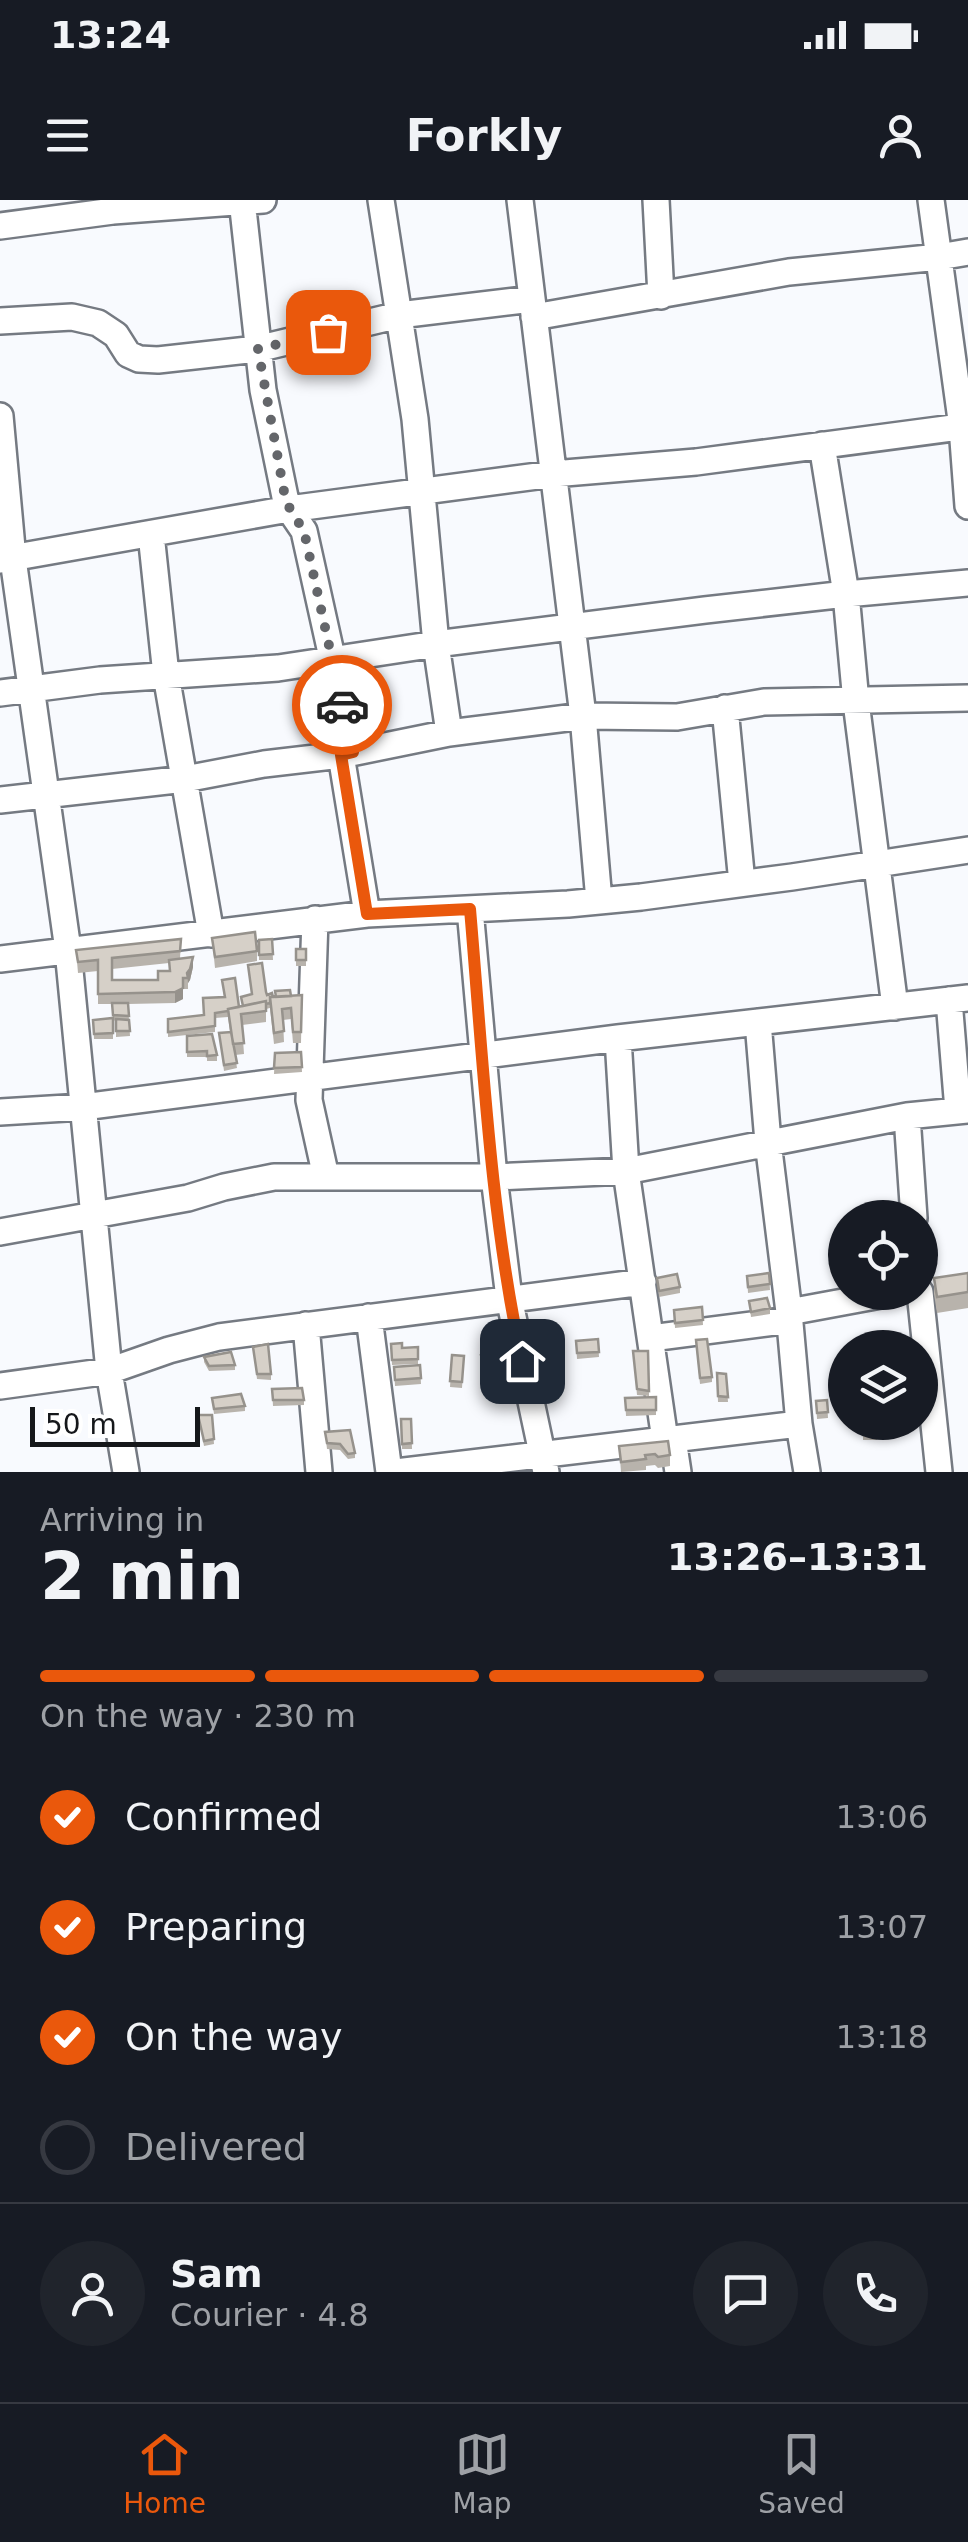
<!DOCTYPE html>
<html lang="en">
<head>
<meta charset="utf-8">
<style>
	body { margin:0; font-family:"DejaVu Sans",sans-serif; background:#20242c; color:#f1f3f6; height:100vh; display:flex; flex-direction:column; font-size:38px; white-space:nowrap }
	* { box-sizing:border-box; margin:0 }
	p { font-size:32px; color:#9ea1a6 }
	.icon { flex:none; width:55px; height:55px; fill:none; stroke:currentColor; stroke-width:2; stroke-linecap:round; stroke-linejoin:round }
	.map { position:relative; height:1272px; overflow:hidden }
	.panel { display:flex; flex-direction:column; background:#171b24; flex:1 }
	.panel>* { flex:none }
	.buttons { position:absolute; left:828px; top:1000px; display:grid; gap:20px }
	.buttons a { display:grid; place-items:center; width:110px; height:110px; border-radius:50%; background:#171b24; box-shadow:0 2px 8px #0004; font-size:50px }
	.scale { position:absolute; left:30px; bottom:25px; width:170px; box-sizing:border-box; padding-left:10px; border:5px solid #15171a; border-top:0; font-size:28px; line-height:35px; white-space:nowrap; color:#15171a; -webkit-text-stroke:8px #fff; paint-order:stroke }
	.pin { position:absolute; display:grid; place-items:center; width:85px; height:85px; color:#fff; margin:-42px; border-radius:20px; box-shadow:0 5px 15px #0006 }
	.courier { position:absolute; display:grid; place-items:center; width:100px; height:100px; margin:-50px; border:8px solid #ea580c; border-radius:50%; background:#fff; color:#222; box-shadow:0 2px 12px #0007 }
	.head em { font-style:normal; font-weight:600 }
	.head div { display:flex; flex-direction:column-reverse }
	.head { display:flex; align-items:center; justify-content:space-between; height:170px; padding:0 40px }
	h1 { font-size:65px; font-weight:600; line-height:75px }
	.bar { display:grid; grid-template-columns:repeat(4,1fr); gap:15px 10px; align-content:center; height:120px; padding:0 40px }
	.bar i { height:12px; border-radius:8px; background:#363941 }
	.bar .current { background:#ea580c }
	.bar p { grid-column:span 4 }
	.line { display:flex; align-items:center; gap:25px; padding:0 40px; border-top:2px solid #363941 }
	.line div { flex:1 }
	.round { display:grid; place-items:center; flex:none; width:105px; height:105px; border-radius:52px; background:#20242c }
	ol { padding:0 40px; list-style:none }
	li { display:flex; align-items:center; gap:30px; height:110px }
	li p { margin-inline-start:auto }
	li .icon { padding:10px; border-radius:50%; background:#ea580c; color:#fff; stroke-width:4 }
	li:last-child { color:#9ea1a6 }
	li i { width:55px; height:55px; border:5px solid #363941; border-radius:50% }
	.status { display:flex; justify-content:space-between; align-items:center; height:70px; padding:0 50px; background:#171b24; direction:ltr }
	.status svg { height:28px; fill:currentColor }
	header { display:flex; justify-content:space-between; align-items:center; height:130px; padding:0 40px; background:#171b24; font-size:45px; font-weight:600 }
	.tabs { display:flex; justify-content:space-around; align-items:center; height:140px; border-top:2px solid #363941; background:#171b24; font-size:28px; color:#9ea1a6 }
	.tabs a { display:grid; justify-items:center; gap:5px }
	.tabs .current { color:#ea580c }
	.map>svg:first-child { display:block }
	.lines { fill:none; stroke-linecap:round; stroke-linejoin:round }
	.minor-casing { stroke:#757a82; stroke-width:30 }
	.minor { stroke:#fff; stroke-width:25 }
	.wall { fill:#b8b3ac; fill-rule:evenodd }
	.shaded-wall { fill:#96928c }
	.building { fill:#d6d0c8; stroke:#96928c; stroke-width:2.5 }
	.done { stroke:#64666a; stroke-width:10; stroke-dasharray:0 18 }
	.route { stroke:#ea580c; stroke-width:12 }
</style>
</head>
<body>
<div class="status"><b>13:24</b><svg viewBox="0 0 49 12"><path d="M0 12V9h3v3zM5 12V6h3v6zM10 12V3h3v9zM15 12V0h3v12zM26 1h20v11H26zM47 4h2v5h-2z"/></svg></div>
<header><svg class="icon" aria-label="menu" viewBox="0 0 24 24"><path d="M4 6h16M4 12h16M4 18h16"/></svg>Forkly<svg class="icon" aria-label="person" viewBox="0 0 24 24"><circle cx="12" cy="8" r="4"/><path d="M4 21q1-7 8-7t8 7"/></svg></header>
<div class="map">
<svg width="968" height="1272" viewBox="0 0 968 1272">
	<rect width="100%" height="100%" fill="#f8fafe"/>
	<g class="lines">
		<!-- minor casing -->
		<g class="minor-casing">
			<path id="minor" d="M242,0L263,190L285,297L289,309L304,331L353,552
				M381,0L415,219L436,444L449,533
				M520,0L583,516L599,701
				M656,0L661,96
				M931,0L962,227L968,306
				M0,26L113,11L263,0
				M534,117L789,72L939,57L968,52
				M0,121L72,117L98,123L116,135L128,154L139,159L158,160L257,149L399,115L532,99
				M0,216L13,359L68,750L109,1171L126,1272
				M822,245L846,394L856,502L895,807
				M151,334L166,475L211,734
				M0,360L289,309L553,274L696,262L968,226
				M0,493L100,480L278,468L436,444L705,410L846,394L968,383
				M725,508L742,683
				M341,555L367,714
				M0,600L185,579L264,564L341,555L449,533L583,516L677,517L764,502L968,498
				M470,709L494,977L509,1098L546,1272
				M315,719L309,900L326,977
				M0,759L367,714L568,704L641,697L792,677L968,650
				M949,800L958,910
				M758,822L768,942L789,1112L799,1224L807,1272
				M618,838L626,971L665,1240
				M0,912L83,907L618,838L968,798
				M907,916L914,1018
				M0,1032L188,998L224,987L274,977H494L626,971L907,916L968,910
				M920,1092L939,1272
				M789,1112L897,1092
				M369,1117L389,1272
				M306,1125L319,1272
				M651,1138L790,1120
				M0,1186L109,1171L169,1150L219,1137L643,1082
				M673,1239L678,1272
				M396,1272L799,1224"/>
		</g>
		<!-- minor -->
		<use href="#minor" class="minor"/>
	</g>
	<!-- wall -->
	<path class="wall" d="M212,738L257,751V761L215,768Z
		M181,739L180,759L193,767L190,780L188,783V789H183V799L175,803L128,804L130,836L116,837V821L113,820V839H94L93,820L113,818L112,804H98V771L78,773L76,750ZM169,763V771L158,780H112V769Z
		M272,739L273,760H259V740Z
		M296,749H306V766H296Z
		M222,780L239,807L266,792L267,795L273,797L302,795L301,843H293L291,819L283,820L284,842L274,844L270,808L266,809V822L242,825L244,854L235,855L237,868L224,871L219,833L230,832L228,817L215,818V832L168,837V819L204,815L224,797Z
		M187,836L217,855V861H207V857H187Z
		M301,852L302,872L274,874L275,853Z
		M769,1073L770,1090L748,1093L747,1076Z
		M968,1073V1108L937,1113L934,1094V1078Z
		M657,1078L680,1087V1093L659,1097Z
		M749,1101L770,1108V1114L751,1117Z
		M702,1107L703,1125L675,1128L674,1110Z
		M598,1139L599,1157L577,1159L576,1141Z
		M391,1144L402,1148L418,1147V1164L392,1165Z
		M696,1146L712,1177V1182L700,1184Z
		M253,1147L271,1174V1180L257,1179Z
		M633,1151H648L649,1196L637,1195Z
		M452,1155L464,1156L462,1188L450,1187Z
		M481,1155L499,1183V1189H486Z
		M204,1157L235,1165V1170L209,1171L204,1162Z
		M508,1158L522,1180V1185L511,1187Z
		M420,1165L421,1184L395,1186L394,1167Z
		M717,1173L726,1174L728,1202H718Z
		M272,1189L304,1200V1205L273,1206Z
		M656,1197V1215L626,1216L625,1198Z
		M212,1198L245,1206V1211L214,1214Z
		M827,1200L828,1218L817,1219L816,1201Z
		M198,1215H212L214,1244L204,1246Z
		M401,1219H411L412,1249H402Z
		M863,1222H876L877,1240H863Z
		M325,1232L355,1253V1258L348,1259L340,1250L327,1249Z
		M619,1246L670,1255V1266L658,1268L655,1265L646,1266V1270L621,1272Z"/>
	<!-- shaded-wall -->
	<path class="shaded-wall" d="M193,757V767L190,780L188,783L187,773Z
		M183,788V799L175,803V792Z"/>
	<!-- building -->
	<path class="building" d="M255,732L257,751L215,757L212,738Z
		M181,739L180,751L112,758V780H158V771H170L169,760L193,757L190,769L187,773L188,778H183V788L175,792L98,794V760L78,762L76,750Z
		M272,739L273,754L259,755V740Z
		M296,749H306V760H296Z
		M262,763L266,792L267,795L272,793L273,797H270V803L266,804V801L243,806L241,797L252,794L248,765Z
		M235,778L239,807L228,809V811L215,813V826L168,832V819L204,815L203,798L225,797L222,780Z
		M290,790L291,796L276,797L275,791Z
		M302,795L301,832H293L291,808L282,809L284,831L274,833L270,797Z
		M266,801V811L241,814L244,843L233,844L228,809Z
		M112,803H128L129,816L113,815Z
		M113,818V833L94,834L93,820Z
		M116,819L129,820L130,831H116Z
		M231,832L237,863L224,865L219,833Z
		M212,834L217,855L207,856V851L187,852V836Z
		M301,852L302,867L274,868L275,853Z
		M769,1073L770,1084L748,1087L747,1076Z
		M968,1073V1092L937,1097L934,1078Z
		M677,1074L680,1087L659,1091L657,1078Z
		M767,1098L770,1108L751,1112L749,1101Z
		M702,1107L703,1120L675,1123L674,1110Z
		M598,1139L599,1152L577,1153L576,1141Z
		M707,1139L712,1177L700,1178L696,1140Z
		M402,1143V1148L418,1147V1159L392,1160L391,1144Z
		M268,1144L271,1174H257L253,1147Z
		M633,1151H648L649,1191L637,1189Z
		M231,1152L235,1165L209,1166L204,1157Z
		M494,1153L499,1183L486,1184L481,1155Z
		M452,1155L464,1156L462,1182L450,1181Z
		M518,1156L522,1180L511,1181L508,1158Z
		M420,1165L421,1178L395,1180L394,1167Z
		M717,1173L726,1174L728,1197L718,1196Z
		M302,1188L304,1200H273L272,1189Z
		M241,1194L245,1206L214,1209L212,1198Z
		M656,1197V1210H626L625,1198Z
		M827,1200L828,1212L817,1213L816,1201Z
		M198,1215H212L214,1239L204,1241Z
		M401,1219H411L412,1243L402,1244Z
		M863,1222H876L877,1234L863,1235Z
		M350,1230L355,1253L348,1254L340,1244L327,1243L325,1232Z
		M668,1241L670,1255L658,1257L655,1254L645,1255L646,1259L621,1262L619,1246Z"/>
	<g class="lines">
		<!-- done -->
		<path class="done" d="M328,132L258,149L285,297L290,309L304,331L342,505"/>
		<!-- route -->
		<path class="route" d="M342,505L353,552L341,555L367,714L470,709C483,860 490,1013 522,1161"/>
	</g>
</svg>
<div class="buttons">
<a><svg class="icon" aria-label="locate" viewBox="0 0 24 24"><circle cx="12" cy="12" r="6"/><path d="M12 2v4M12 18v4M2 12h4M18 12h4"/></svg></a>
<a><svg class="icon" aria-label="layers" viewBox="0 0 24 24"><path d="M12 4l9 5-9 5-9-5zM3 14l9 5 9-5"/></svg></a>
</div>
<div class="scale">50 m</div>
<div class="pin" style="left:328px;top:132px;background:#ea580c"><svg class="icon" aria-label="bag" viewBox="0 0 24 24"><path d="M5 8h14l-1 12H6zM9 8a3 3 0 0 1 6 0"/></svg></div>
<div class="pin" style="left:522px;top:1161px;background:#1f2937"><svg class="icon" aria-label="home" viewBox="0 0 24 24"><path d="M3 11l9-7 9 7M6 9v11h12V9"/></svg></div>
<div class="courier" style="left:342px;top:505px"><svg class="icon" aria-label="car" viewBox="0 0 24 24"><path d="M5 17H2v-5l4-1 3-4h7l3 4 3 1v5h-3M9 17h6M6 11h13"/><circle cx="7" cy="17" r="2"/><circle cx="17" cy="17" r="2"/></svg></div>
</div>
<section class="panel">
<div class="head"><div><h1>2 min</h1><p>Arriving in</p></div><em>13:26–13:31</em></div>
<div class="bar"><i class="current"></i><i class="current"></i><i class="current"></i><i></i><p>On the way · 230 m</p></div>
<ol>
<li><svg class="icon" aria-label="check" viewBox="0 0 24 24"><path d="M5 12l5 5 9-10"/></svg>Confirmed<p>13:06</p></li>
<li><svg class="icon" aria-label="check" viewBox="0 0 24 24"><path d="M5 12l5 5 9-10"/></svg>Preparing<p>13:07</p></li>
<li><svg class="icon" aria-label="check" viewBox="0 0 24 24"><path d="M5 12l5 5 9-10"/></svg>On the way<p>13:18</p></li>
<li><i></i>Delivered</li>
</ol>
<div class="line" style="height:180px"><a class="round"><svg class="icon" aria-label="person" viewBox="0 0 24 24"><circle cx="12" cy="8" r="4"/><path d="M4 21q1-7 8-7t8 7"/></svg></a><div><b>Sam</b><p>Courier · 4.8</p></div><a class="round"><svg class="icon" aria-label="chat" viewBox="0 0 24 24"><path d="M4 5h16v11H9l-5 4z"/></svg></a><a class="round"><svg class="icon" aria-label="phone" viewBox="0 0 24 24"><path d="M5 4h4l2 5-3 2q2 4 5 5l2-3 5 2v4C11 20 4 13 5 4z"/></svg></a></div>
</section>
<nav class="tabs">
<a class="current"><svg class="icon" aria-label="home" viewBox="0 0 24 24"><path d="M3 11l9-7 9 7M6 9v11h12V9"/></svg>Home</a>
<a><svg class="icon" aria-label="map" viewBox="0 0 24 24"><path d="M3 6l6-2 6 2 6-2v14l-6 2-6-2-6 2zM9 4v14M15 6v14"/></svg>Map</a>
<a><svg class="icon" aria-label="saved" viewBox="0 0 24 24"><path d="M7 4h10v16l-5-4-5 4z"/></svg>Saved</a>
</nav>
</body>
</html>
